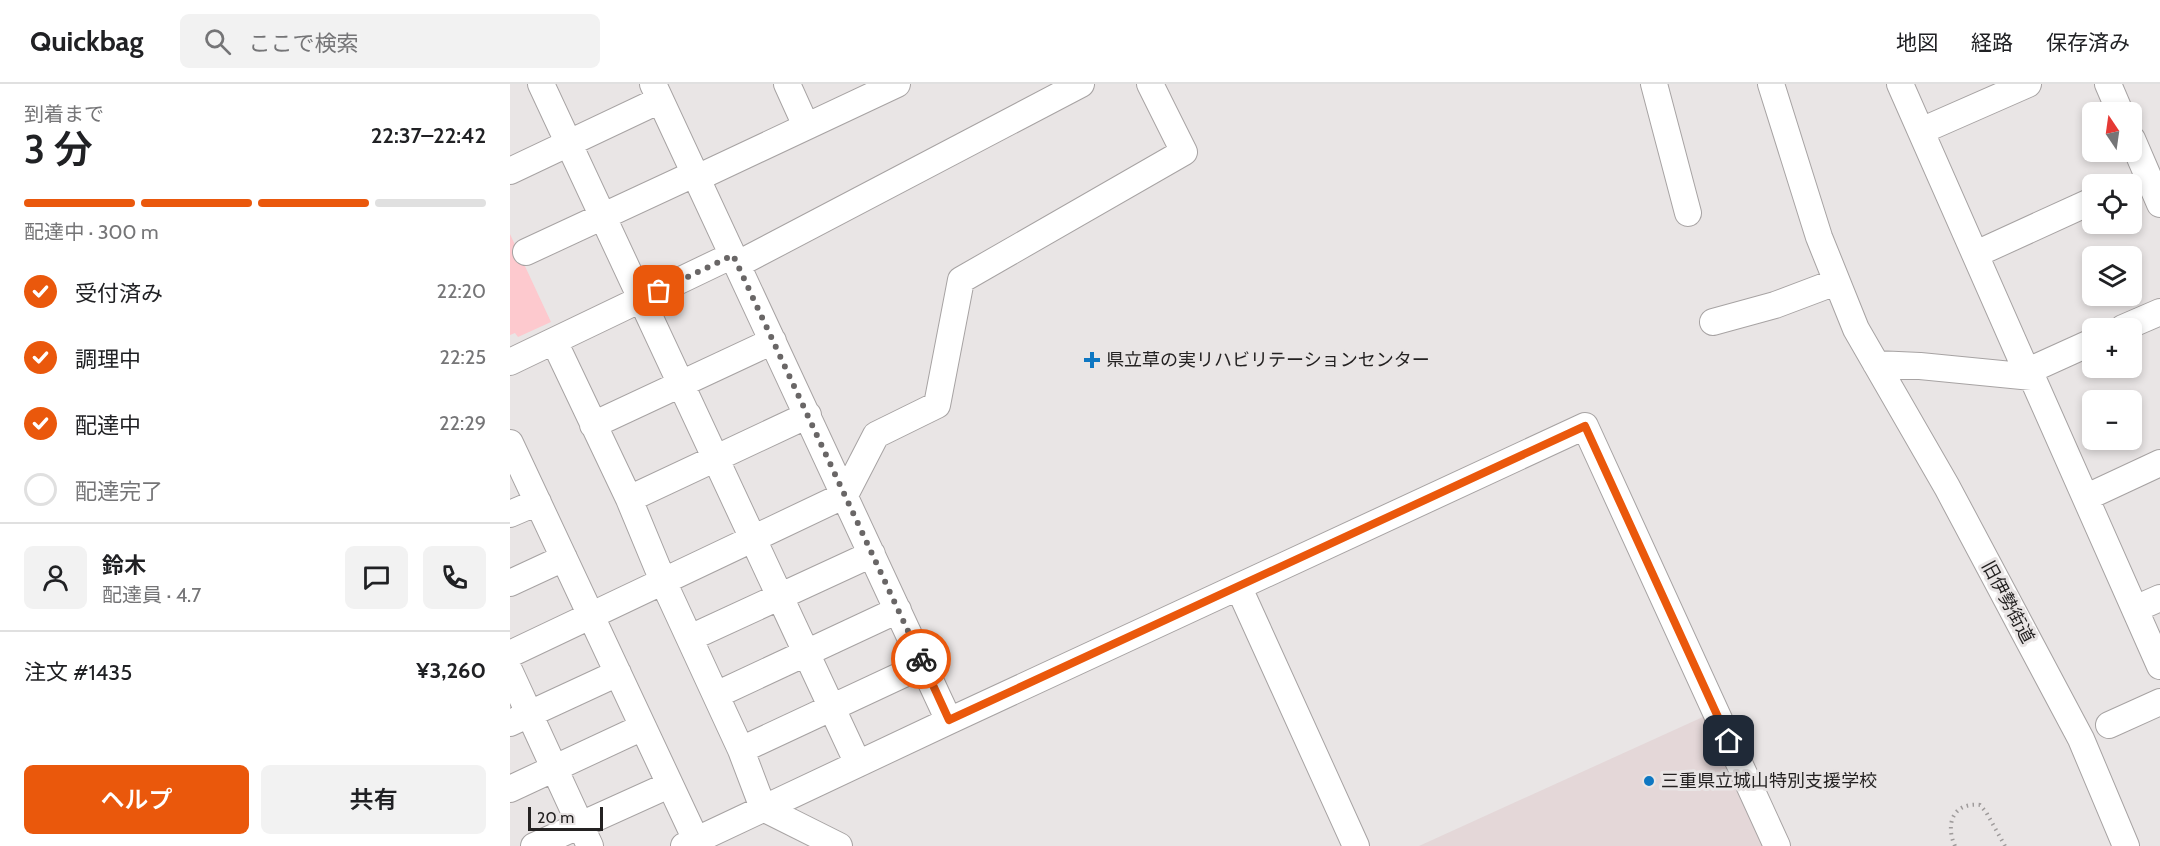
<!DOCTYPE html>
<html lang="ja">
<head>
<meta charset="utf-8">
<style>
	body { margin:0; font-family:Cabin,"Noto Sans JP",sans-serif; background:#f2f2f2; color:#202124; height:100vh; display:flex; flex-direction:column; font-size:22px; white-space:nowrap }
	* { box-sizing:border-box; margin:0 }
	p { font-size:20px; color:#757577 }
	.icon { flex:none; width:33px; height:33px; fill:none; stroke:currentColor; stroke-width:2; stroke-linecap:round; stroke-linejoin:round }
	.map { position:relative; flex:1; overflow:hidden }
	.details { display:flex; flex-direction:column; background:#fff; width:510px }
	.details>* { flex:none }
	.needle { width:39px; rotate:347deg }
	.tools { position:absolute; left:1572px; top:18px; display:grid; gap:12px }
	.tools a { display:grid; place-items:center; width:60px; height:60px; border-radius:9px; background:#fff; box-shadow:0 3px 9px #0003; font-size:30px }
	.scale { position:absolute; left:18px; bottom:15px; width:75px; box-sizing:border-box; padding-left:6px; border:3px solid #242222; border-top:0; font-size:16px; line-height:21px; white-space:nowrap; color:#242222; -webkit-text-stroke:4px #e9e5e5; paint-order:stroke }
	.pin { position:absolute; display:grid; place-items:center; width:51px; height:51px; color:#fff; margin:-26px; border-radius:12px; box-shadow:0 3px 9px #0006 }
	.courier { position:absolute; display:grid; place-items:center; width:60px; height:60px; margin:-30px; border:4px solid #ea580c; border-radius:50%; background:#fff; color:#222; box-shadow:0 2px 8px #0007 }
	.headline em { font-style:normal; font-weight:600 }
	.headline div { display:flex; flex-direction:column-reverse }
	.headline { display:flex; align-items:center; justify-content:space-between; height:102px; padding:0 24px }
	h1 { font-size:39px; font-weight:600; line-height:45px }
	.bar { display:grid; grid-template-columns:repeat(4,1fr); gap:9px 6px; align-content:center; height:72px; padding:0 24px }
	.bar i { height:8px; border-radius:4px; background:#e0e0e0 }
	.bar .current { background:#ea580c }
	.bar p { grid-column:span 4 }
	.line { display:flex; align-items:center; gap:15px; padding:0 24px; border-top:2px solid #e0e0e0 }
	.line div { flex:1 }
	.round { display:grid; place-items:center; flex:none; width:63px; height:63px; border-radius:9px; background:#f2f2f2 }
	ol { padding:0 24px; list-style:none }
	li { display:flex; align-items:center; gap:18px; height:66px }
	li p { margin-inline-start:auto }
	li .icon { padding:6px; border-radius:50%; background:#ea580c; color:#fff; stroke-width:4 }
	li:last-child { color:#757577 }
	li i { width:33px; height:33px; border:3px solid #e0e0e0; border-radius:50% }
	.cta { display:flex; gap:12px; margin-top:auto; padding:12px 24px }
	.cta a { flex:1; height:69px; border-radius:9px; background:#ea580c; color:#fff; font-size:24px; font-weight:600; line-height:69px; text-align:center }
	.cta a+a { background:#f2f2f2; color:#202124 }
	header { display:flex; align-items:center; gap:36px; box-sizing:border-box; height:84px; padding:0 30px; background:#fff; border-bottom:2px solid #e0e0e0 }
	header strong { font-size:28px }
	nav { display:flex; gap:33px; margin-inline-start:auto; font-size:21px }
	.search { width:420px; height:54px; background:#f2f2f2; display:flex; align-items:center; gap:15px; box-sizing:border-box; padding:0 21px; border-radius:9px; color:#757577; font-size:22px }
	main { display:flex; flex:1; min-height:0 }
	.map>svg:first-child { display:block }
	.built { fill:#e4d7d8 }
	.green { fill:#fdc9ce }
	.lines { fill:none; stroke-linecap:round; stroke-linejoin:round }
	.minor-casing { stroke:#a7a3a3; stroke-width:28 }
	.path { stroke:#9f9b9b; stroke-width:4; stroke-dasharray:1.5 4.5; stroke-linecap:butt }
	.minor { stroke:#fff; stroke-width:26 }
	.done { stroke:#696666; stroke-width:6; stroke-dasharray:0 10.8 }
	.route { stroke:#ea580c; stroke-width:8 }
	.poi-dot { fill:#0e77c2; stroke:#e9e5e5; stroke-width:2 }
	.labels { text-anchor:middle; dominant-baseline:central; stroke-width:6; stroke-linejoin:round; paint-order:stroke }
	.poi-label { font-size:18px; fill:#242222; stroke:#e9e5e5; text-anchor:start }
	.street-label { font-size:18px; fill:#242222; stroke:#e9e5e5 }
</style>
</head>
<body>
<header>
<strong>Quickbag</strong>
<div class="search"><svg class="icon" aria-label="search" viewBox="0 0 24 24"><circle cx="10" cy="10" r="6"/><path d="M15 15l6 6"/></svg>ここで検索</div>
<nav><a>地図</a><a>経路</a><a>保存済み</a></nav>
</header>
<main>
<section class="details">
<div class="headline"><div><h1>3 分</h1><p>到着まで</p></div><em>22:37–22:42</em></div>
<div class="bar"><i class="current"></i><i class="current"></i><i class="current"></i><i></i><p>配達中 · 300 m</p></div>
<ol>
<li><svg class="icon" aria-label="check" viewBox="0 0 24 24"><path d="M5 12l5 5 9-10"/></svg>受付済み<p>22:20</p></li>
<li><svg class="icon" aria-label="check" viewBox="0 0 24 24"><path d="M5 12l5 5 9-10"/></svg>調理中<p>22:25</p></li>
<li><svg class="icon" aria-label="check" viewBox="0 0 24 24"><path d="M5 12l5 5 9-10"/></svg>配達中<p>22:29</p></li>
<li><i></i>配達完了</li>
</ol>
<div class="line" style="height:108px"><a class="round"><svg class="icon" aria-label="person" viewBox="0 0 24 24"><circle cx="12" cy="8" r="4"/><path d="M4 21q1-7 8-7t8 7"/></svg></a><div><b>鈴木</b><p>配達員 · 4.7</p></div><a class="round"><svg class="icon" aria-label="chat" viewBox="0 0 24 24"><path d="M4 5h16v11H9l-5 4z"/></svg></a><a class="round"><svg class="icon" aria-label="phone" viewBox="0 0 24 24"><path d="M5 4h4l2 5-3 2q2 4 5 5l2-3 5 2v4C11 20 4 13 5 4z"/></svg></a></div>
<div class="line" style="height:78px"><div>注文 #1435</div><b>¥3,260</b></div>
<div class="cta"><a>ヘルプ</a><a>共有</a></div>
</section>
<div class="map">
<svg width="1650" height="762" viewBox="0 0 1650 762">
	<rect width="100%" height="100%" fill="#e9e5e5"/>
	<!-- built -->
	<path class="built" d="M1195,632L1255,762H909Z"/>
	<!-- green -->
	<path class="green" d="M0,150L41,238L8,253L5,249L0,251Z"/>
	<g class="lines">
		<!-- minor casing -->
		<g class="minor-casing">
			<path id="minor" d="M31,0L348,680
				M143,0L439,637
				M277,0L296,42
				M1144,0L1178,129
				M1261,0L1309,153L1346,245L1437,403L1571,655L1616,762
				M1390,0L1512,277L1522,293L1650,582
				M1598,0L1610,28
				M1411,47L1518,0
				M1622,55L1650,120
				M0,87L150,16
				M187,94L387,0
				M16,168L184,90
				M1466,170L1582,117
				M228,180L571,0
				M1203,238L1265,221L1326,198
				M1613,244L1650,228
				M44,257L119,415L153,497L231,666L253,724L329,762
				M0,278L223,171
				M1366,280L1410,282L1522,293
				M1518,287L1582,258
				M83,341L263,257
				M0,359L186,756
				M1577,413L1650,379
				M119,415L298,331
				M0,430L28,418
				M0,499L54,474
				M729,504L846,762
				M1625,525L1650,514
				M180,554L362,470
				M0,570L335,411L366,351L427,321L451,196L674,68L640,0
				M0,588L80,762
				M206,611L388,526
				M0,639L108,589
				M1599,641L1650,618
				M231,666L413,581
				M0,705L133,643
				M24,762L159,701
				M174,762L439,637L1075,342L1267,762"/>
		</g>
		<!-- path -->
		<path class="path" d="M1445,762C1435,740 1443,718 1470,721L1476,728L1495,762"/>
		<!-- minor -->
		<use href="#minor" class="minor"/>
	</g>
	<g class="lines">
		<!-- done -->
		<path class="done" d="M149,207L223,171L411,575"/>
		<!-- route -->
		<path class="route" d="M411,575L439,636L1075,342L1219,657"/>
	</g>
	<!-- markers -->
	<g class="poi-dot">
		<path d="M579 267h6v6h6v6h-6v6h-6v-6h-6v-6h6z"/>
		<circle cx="1139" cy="697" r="6"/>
	</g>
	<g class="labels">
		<!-- poi labels -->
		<g class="poi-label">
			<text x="596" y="276">県立草の実リハビリテーションセンター</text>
			<text x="1151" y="697">三重県立城山特別支援学校</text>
		</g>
		<!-- street labels -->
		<g class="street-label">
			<text transform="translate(1498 518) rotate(62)">旧伊勢街道</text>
		</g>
	</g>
</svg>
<div class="tools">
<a><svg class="needle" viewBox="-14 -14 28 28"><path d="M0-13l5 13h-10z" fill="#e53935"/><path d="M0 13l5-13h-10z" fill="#757577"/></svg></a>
<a><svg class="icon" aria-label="locate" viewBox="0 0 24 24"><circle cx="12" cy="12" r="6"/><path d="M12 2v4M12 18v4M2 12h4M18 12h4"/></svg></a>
<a><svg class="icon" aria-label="layers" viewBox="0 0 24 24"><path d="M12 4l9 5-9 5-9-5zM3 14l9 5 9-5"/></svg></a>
<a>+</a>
<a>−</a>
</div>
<div class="scale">20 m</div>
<div class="pin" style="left:149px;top:207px;background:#ea580c"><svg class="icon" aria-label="bag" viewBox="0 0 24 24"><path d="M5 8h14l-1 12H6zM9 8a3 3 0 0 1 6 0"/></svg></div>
<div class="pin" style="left:1219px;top:657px;background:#1f2937"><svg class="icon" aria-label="home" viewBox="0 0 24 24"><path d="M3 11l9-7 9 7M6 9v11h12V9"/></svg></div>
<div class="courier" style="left:411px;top:575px"><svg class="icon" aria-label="bike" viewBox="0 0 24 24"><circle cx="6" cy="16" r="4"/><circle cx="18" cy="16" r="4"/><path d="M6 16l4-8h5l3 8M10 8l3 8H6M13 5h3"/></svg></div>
</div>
</main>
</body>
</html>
